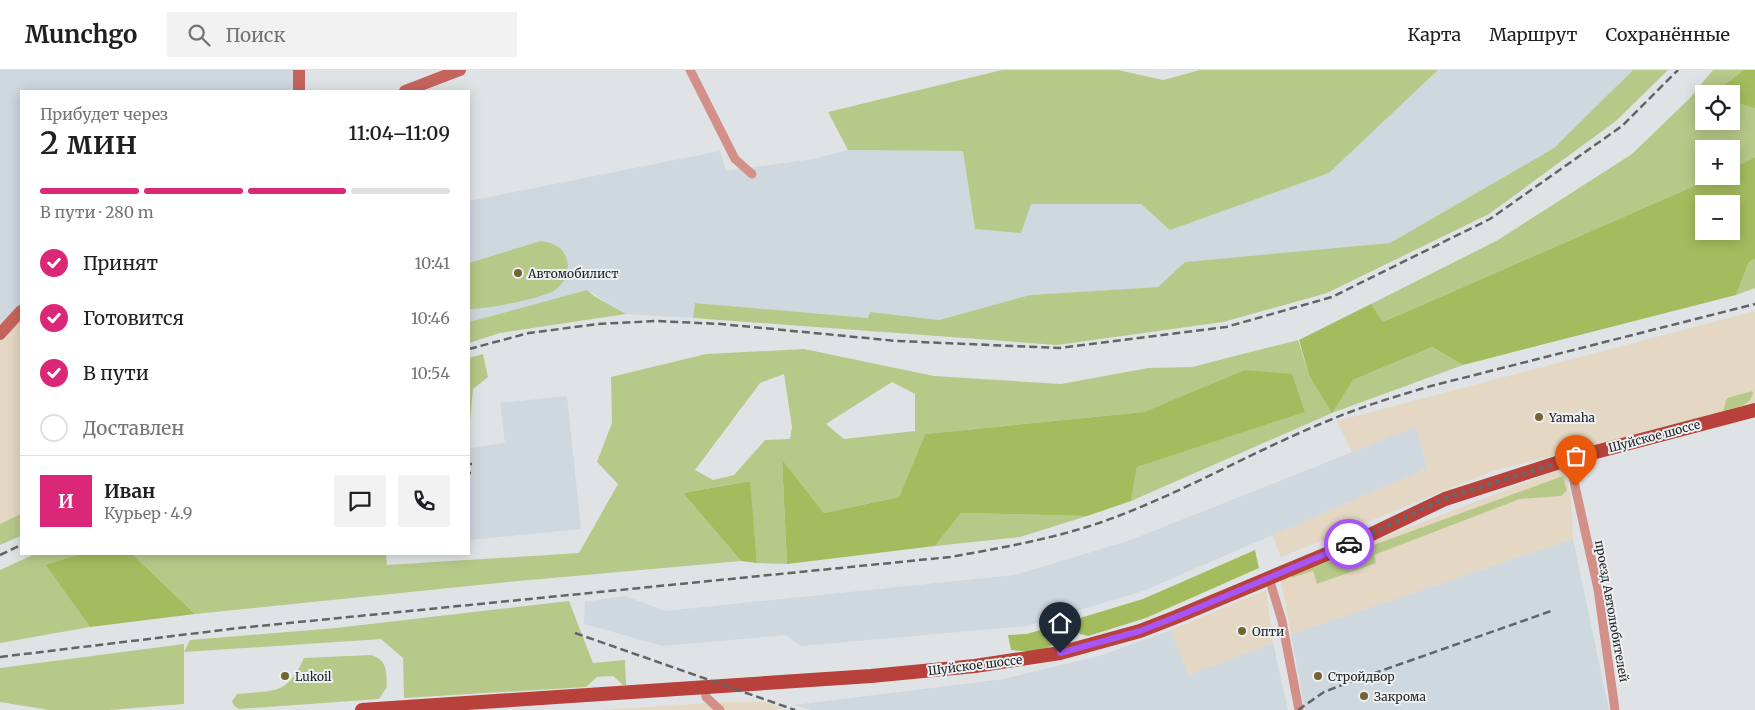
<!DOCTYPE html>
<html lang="ru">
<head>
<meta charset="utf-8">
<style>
	body { margin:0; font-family:Merriweather,serif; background:#f2f2f2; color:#202124; height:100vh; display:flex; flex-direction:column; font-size:19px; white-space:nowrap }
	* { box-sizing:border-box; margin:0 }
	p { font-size:16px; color:#757577 }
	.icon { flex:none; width:28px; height:28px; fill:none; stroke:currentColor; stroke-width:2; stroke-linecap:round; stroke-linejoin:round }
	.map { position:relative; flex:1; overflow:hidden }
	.side { position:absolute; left:20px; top:20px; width:450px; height:465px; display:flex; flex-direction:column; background:#fff; border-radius:0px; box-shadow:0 2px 12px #0003 }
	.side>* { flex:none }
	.buttons { position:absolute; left:1695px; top:15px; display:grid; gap:10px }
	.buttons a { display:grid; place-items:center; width:45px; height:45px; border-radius:0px; background:#fff; box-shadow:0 2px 12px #0003; font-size:25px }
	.pin { position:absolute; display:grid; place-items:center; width:42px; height:42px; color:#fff; margin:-51px -21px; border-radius:50% 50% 50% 0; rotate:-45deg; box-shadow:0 0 5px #0007 }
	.pin .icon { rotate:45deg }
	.courier { position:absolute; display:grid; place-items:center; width:50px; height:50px; margin:-25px; border:4px solid #a855f7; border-radius:50%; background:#fff; color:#222; box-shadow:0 1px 6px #0007 }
	.summary em { font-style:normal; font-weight:600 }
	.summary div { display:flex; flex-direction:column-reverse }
	.summary { display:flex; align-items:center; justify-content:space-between; height:85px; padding:0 20px }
	h1 { font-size:32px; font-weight:600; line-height:38px }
	.bar { display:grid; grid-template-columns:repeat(4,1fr); gap:8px 5px; align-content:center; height:60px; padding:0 20px }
	.bar i { height:6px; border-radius:4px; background:#e0e0e0 }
	.bar .on { background:#db2777 }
	.bar p { grid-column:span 4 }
	.line { display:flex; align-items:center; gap:12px; padding:0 20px; border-top:1px solid #e0e0e0 }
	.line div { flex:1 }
	.round { display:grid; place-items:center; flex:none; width:52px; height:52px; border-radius:0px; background:#f2f2f2 }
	ol { padding:0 20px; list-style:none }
	li { display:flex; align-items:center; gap:15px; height:55px }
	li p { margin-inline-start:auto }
	li .icon { padding:5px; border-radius:50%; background:#db2777; color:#fff; stroke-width:4 }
	li:last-child { color:#757577 }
	li i { width:28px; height:28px; border:2px solid #e0e0e0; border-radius:50% }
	header { display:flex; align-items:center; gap:30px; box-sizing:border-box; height:70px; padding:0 25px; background:#fff; border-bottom:1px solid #e0e0e0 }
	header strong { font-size:24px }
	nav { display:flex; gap:28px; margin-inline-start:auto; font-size:18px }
	.search { width:350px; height:45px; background:#f2f2f2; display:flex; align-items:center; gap:12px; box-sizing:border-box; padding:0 18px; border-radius:0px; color:#757577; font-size:19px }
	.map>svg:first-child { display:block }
	.commercial { fill:#e4d7c3; fill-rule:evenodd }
	.built { fill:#cfd7df }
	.green { fill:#b7c989; fill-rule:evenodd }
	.forest { fill:#a4bc5e; fill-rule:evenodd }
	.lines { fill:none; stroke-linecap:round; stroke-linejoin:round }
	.minor { stroke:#d29089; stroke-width:9 }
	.secondary { stroke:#c5645c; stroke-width:12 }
	.primary { stroke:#b8413c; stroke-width:14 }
	.rail { stroke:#626465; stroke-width:2.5; stroke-dasharray:8 4; stroke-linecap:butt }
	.done { stroke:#66686a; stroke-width:5; stroke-dasharray:0 9 }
	.route { stroke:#a855f7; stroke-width:6 }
	.poi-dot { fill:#756331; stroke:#edf0f2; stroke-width:2 }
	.labels { text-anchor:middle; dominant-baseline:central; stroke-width:4; stroke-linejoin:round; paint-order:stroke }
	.poi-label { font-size:12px; fill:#252627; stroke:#edf0f2; text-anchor:start }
	.street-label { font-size:12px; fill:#252627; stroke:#edf0f2 }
</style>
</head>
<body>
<header>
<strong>Munchgo</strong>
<div class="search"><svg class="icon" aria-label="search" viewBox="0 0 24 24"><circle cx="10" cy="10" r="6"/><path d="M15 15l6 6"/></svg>Поиск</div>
<nav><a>Карта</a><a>Маршрут</a><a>Сохранённые</a></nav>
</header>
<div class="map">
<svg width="1755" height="640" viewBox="0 0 1755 640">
	<rect width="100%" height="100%" fill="#e0e3e5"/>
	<!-- commercial -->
	<path class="commercial" d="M1755,241V335L1493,401L1281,487L1272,465L1427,398L1416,358L1352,382L1337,351Z
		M21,249V444L0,454V271Z
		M1560,399L1566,406L1571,428L1573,469L1291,564L1281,512L1284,506ZM1563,407L1561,426L1520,429L1373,485L1376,493L1317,514L1313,501L1294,504Z
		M1266,520L1273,573L1188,605L1171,560Z
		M724,632H766L785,640H600Z"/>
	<!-- built -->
	<path class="built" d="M0,0H293V21H21V234L0,254Z
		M1438,0H1633L1554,78L1390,173L1185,192L1158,217L1030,225L939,250L870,242L868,248L695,233L693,248L626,244L587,220L469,252V131L720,81L726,101L814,89L848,80L963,81L975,159L1031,134H1141L1170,160L1329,103Z
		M567,326L581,459L469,470V378L505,373L500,333Z
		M1416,357L1427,398L1143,521L1027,556L801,576L786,565L663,576L584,554L585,532L625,526L665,541L1015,505L1128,471Z
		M1573,469L1609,640H1305L1291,564Z
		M1171,560L1188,605L1273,573L1288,640H810L794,635L1004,609L1099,586Z"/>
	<!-- green -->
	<path class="green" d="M1002,0H1118L1163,10L1200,0H1438L1329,103L1170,160L1141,134H1031L1021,163L975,159L963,81L848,80L828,42Z
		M1633,0H1668L1616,51L1489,144L1327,223L1223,252L1057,275L693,248L695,233L868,248L870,242L939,250L1030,225L1158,217L1185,192L1390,173L1554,78Z
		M1713,0H1755V87L1731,99V79H1704V106H1717L1383,252L1371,234L1498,170L1632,84L1690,28ZM1704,24H1731V51H1704Z
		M541,171C553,173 563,176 567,190C570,202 565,212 555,220C544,228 484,240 469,239V193Z
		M1755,189V218L1736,225L1749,192Z
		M587,220L594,226L626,244L500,263L469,273V252Z
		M1298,270L1309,305L1353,310L1432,277L1463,295L1332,343L1131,431L1137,397L1304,342L1245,301L1144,342L925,364L899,427L824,443L782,391L787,494L757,493L749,411L683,423L741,491L508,512L195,544L132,484H386L387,495L579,483L618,414L597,392L612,353L611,307L706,284L804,279L934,306L1061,314L1148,298L1192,297ZM784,304L792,357L790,369L765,370L734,405L713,410L695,400L760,313ZM892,312L915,324V361L844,369L826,354Z
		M483,284L488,307L473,319L469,363V288Z
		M1753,321C1752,337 1735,337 1723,341L1727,328Z
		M1563,406L1567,421L1561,426L1520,429L1374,485L1376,493L1317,514L1313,501L1291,508L1294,504Z
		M961,443L1087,446L1020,467L935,476Z
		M21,444V466L0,475V454Z
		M35,484H79L47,495L90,557L0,573V500Z
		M569,531L593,593L625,590L626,615H623L613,606L597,607L586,617L404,628L403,588L381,569L184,582L190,570L336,558Z
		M184,574V634L109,640H49L0,632V598Z
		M371,585C388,590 386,601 387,617L379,629L239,639L234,636L232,631L237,624C274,620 287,626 304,588Z"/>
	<!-- forest -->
	<path class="forest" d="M1744,0H1755V38L1731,31V24H1713Z
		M1755,87V189L1749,192L1736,225L1463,295L1432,277L1353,310L1332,343L1309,305L1299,270L1371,234L1383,252L1717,106H1731V99ZM1704,134H1731V161H1704Z
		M1245,300L1292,304L1305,342L1137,397L1131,431L1087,446L961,443L935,476L787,494L782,390L824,443L899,427L925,364L1144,342Z
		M750,411L757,493L741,491L683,423Z
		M1255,480L1259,498L1146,548L1088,566L1070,561C1050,581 1039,583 1011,580L1008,565L1027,564L1143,529Z
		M79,484H132L195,544L90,557L46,495Z"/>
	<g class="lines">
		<!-- minor -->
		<path class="minor" d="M690,0L735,89L752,104
			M1569,389L1598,519L1615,640
			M1269,508L1282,551L1299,640
			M705,618L706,627L720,640"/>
		<!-- secondary -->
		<path class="secondary" d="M299,21V0
			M405,21L460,0
			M0,264L21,241"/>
		<!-- primary -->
		<path class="primary" d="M362,640L871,606L975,596L1060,583L1140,561L1176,547L1353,473L1445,429L1569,389L1755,340"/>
		<!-- rail -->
		<path class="rail" d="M469,279L529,263L598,254L656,251L721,254L897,271L1060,278L1226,257L1332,227L1490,149L1622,56L1678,0
			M469,394H472
			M469,403H471
			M0,485L21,475
			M575,563L795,640
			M0,587L239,558L950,487C1001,478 1052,469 1102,452C1181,424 1253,381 1330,350C1363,336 1397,326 1431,316L1755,234
			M1298,640L1324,622L1355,610L1554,540"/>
	</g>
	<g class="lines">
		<!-- done -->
		<path class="done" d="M1349,474L1445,428L1570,389L1576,416"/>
		<!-- route -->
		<path class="route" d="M1060,583L1140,561L1176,547L1349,474"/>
	</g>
	<!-- markers -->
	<g class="poi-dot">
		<circle cx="518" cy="203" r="5"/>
		<circle cx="1539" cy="347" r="5"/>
		<circle cx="1242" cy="561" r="5"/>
		<circle cx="285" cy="606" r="5"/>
		<circle cx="1318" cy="606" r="5"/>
		<circle cx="1364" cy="626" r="5"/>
	</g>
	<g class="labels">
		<!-- poi labels -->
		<g class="poi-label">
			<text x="528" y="203">Автомобилист</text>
			<text x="1549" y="347">Yamaha</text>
			<text x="1252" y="561">Опти</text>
			<text x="295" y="606">Lukoil</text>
			<text x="1328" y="606">Стройдвор</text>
			<text x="1374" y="626">Закрома</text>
		</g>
		<!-- street labels -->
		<g class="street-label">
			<text transform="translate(1654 366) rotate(-15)">Шуйское шоссе</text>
			<text transform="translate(1612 541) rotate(80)">проезд Автолюбителей</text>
			<text transform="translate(975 595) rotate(-7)">Шуйское шоссе</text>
		</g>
	</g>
</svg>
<div class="buttons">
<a><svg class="icon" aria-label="locate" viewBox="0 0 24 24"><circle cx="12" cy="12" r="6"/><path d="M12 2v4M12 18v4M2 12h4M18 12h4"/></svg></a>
<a>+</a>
<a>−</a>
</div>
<div class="pin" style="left:1576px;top:416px;background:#ea580c"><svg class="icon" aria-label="bag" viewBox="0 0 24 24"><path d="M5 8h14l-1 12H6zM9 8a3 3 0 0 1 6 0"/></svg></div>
<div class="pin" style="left:1060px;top:583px;background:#1f2937"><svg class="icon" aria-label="home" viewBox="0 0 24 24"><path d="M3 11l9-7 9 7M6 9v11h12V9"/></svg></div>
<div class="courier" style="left:1349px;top:474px"><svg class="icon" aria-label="car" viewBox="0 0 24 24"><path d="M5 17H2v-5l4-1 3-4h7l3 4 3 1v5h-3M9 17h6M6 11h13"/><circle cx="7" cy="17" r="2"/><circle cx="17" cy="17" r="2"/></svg></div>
<section class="side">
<div class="summary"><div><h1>2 мин</h1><p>Прибудет через</p></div><em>11:04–11:09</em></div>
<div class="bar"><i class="on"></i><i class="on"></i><i class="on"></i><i></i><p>В пути · 280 m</p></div>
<ol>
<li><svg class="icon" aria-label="check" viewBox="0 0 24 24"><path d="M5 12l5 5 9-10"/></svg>Принят<p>10:41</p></li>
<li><svg class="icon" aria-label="check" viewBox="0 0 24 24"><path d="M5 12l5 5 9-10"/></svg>Готовится<p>10:46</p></li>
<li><svg class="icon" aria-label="check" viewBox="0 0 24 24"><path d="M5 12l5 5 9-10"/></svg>В пути<p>10:54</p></li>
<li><i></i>Доставлен</li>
</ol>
<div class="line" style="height:90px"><b class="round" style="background:#db2777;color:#fff">И</b><div><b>Иван</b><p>Курьер · 4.9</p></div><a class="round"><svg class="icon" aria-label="chat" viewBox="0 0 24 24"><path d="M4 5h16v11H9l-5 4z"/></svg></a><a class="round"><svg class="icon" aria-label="phone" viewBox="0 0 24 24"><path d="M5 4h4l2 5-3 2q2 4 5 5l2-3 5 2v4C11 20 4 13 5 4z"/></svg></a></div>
</section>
</div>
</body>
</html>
